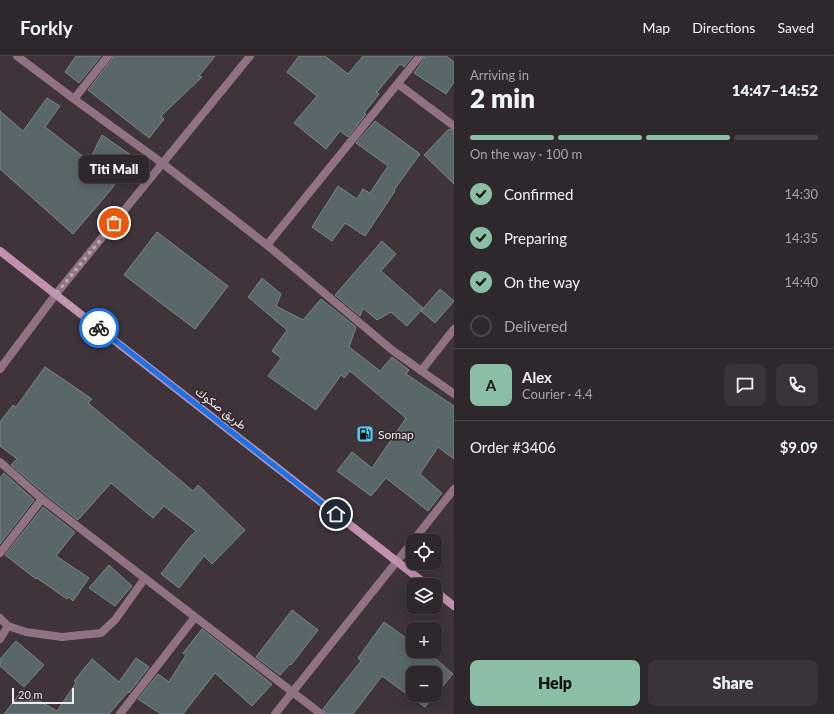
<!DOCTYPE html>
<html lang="en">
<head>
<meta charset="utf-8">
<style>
	body { margin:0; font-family:Lato,Vazirmatn,sans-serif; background:#3a3338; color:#f1f3f6; height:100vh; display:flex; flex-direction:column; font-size:15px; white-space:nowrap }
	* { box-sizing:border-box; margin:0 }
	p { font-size:13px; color:#a7a5a9 }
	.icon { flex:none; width:22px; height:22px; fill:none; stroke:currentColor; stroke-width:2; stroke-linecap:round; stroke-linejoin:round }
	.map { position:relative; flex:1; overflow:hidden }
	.details { display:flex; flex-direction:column; background:#2e272c; width:380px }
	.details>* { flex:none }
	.tools { position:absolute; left:406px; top:478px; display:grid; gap:8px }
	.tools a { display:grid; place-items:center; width:36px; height:36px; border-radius:8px; background:#2e272c; box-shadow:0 2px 10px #0003,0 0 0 1px #494448; font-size:20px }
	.scale { position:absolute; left:12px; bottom:10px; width:62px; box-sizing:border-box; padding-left:4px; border:2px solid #f0eaee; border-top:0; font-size:11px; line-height:14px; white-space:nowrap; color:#f0eaee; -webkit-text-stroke:3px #342a30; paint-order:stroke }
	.pin { position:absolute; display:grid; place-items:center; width:34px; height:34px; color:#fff; margin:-17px; border:2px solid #fff; border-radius:50%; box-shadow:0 1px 4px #0007 }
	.courier { position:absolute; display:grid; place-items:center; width:40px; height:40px; margin:-20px; border:3px solid #1a73e8; border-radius:50%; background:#fff; color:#222; box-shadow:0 1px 5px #0007 }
	.bubble { position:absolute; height:28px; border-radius:8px; background:#2e272c; box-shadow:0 2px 10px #0003,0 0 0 1px #494448; font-size:13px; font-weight:800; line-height:28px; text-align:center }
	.head em { font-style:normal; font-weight:800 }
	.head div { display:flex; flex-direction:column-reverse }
	.head { display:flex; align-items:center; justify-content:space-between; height:68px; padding:0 16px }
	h1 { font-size:26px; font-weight:800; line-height:30px }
	.bar { display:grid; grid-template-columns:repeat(4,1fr); gap:6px 4px; align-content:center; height:48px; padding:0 16px }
	.bar i { height:5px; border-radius:3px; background:#494448 }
	.bar .on { background:#8abfa5 }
	.bar p { grid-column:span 4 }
	.line { display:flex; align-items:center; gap:10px; padding:0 16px; border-top:1px solid #494448 }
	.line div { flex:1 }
	.round { display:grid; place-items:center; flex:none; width:42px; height:42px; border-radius:8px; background:#3a3338 }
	ol { padding:0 16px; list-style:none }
	li { display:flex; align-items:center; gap:12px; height:44px }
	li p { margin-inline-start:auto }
	li .icon { padding:4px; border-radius:50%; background:#8abfa5; color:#111; stroke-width:4 }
	li:last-child { color:#a7a5a9 }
	li i { width:22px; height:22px; border:2px solid #494448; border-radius:50% }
	.primary-button { display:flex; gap:8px; margin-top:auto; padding:8px 16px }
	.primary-button a { flex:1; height:46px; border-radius:8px; background:#8abfa5; color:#111; font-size:16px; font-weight:800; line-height:46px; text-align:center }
	.primary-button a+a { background:#3a3338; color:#f1f3f6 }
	header { display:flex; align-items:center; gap:24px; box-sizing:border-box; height:56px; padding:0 20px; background:#2e272c; border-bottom:1px solid #494448 }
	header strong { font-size:19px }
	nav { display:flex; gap:22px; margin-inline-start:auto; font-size:14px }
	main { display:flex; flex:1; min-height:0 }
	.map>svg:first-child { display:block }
	.building { fill:#59666a; stroke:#7a878c }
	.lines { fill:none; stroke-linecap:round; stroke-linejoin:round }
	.street { stroke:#917285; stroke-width:8 }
	.secondary { stroke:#c391b0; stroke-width:8 }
	.done { stroke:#b2aaaf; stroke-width:4; stroke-dasharray:0 7.2 }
	.route { stroke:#1a73e8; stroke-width:5 }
	.labels { text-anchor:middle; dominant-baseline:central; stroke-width:3.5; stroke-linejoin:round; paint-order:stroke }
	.street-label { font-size:12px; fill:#f0eaee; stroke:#342a30 }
	.poi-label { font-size:12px; fill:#f0eaee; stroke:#342a30; text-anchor:start }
</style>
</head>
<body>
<header>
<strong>Forkly</strong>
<nav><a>Map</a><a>Directions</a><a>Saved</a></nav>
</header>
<main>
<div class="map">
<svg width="454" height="658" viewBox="0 0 454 658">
	<rect width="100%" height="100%" fill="#3e343a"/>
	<!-- building -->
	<path class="building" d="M76,0H101L79,27L65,16Z
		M113,0H215L199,20L202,21L161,60L164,63L149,82L88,34L112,3Z
		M299,0H325L348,18L363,0H413L404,11L400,8L377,36L379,38L364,57L366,58L348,81L340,75L326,93L294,67L317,40L287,16Z
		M425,0H446L454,6V26L446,38L414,17L424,3Z
		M47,42L60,50L45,71L89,105L102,79L135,102L109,136L73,178L0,113V55L23,75Z
		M375,65L420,98L394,134L395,135L365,180L345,167L332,185L312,171L338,130L357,143L363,133L370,137L388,110L356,87Z
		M449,73L454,75V128L424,99Z
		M157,176L228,230L195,273L124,219Z
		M382,185L396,198L381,215L423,252L407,270L391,256L377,264L363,252L360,260L335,239Z
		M262,222L281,238L276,250L303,264L321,243L356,271L349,291L380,315L392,301L409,314L406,318L454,350V403L438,391L420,418L442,437L428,455L386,422L371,440L337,415L352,396L372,412L406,362L350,315L344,322L341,319L316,354L268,320L281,302L272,295L287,274L248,241Z
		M440,233L454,245L435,267L421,255Z
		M45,311L92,343L88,347L193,435L198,429L245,474L212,508L204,500L179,532L161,518L187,484L196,475L164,450L153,462L111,427L78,464L46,439L11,409L17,403L0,390V366L13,349L16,351Z
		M4,417L34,444L0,488V422Z
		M43,451L75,476L56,500L89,522L73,545L69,541L67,543L37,522L36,523L5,499Z
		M109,509L132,530L115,550L89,532Z
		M292,554L318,574L291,609L290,608L280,619L256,601Z
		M384,566L413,587V595H424L429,597L453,618L435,639V617H413V639H435L425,651L382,620L353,658H326L323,653L361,605L358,602Z
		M202,573L272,628L252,650L215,617L183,658H161L138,643L158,618L169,626L186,599L183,597Z
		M16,585L44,609L24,631L0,610V603Z
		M136,602L149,611L129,637L128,636L109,658H4L22,635L57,655L76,627L74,625L92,603L119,626Z"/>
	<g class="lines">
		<!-- street -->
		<path class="street" d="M17,0L74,43L162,107L267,189L392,294L454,338
			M398,28L454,70
			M74,43L108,0
			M267,189L420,0
			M0,313L56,238L250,0
			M421,315L454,273
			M0,406L42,443L321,658
			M413,485L454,433
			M0,497L42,443
			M0,562L8,570L26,576L62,581L101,577L115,564L145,522
			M0,583L8,570
			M120,658L195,561
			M275,658L413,485"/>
		<!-- secondary -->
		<path class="secondary" d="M0,195L427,529
			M435,535L454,550"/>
	</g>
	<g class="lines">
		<!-- done -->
		<path class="done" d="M99,272L56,238L114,167"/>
		<!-- route -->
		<path class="route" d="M99,272L336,458"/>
	</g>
	<!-- icons -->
	<defs>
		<g id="fuel-square" transform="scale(0.9)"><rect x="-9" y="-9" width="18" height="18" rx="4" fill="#5cc7e8" stroke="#342a30"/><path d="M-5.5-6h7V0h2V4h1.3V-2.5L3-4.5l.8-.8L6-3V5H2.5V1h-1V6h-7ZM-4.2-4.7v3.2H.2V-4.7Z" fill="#111"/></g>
	</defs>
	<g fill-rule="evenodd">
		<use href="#fuel-square" x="365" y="378"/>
	</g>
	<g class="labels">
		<!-- street labels -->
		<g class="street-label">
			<text transform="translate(221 352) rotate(38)">طريق صكوك</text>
		</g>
		<!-- poi labels -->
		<g class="poi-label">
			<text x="378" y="378">Somap</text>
		</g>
	</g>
</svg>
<div class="tools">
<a><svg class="icon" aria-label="locate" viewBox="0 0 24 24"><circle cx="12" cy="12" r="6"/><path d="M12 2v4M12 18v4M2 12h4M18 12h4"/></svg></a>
<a><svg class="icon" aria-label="layers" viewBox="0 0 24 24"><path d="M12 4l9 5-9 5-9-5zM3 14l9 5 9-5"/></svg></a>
<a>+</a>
<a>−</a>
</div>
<div class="scale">20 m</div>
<div class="pin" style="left:114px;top:167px;background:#ea580c"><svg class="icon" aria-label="bag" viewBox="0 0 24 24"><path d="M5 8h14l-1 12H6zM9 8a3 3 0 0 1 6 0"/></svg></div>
<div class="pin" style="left:336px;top:458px;background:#1f2937"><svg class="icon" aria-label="home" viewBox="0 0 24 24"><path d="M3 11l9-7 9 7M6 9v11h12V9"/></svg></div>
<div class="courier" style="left:99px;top:272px"><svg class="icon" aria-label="bike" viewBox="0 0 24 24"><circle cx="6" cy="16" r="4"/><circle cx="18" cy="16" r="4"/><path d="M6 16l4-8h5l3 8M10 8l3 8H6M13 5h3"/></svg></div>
<div class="bubble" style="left:79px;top:99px;width:70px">Titi Mall</div>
</div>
<section class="details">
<div class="head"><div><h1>2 min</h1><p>Arriving in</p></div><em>14:47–14:52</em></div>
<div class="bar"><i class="on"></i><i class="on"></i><i class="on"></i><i></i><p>On the way · 100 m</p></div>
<ol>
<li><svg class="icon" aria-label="check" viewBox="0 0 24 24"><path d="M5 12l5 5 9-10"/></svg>Confirmed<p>14:30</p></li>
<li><svg class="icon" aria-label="check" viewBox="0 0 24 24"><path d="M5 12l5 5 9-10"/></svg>Preparing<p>14:35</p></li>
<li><svg class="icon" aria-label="check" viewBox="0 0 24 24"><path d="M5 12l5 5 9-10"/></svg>On the way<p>14:40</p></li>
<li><i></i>Delivered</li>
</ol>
<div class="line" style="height:72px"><b class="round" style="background:#8abfa5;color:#111">A</b><div><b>Alex</b><p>Courier · 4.4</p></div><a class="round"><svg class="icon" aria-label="chat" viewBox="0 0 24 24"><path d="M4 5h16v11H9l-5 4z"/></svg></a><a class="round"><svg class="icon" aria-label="phone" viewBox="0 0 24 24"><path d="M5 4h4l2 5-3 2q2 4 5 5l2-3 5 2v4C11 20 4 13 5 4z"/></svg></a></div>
<div class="line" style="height:52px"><div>Order #3406</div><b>$9.09</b></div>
<div class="primary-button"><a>Help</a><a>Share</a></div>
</section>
</main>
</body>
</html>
